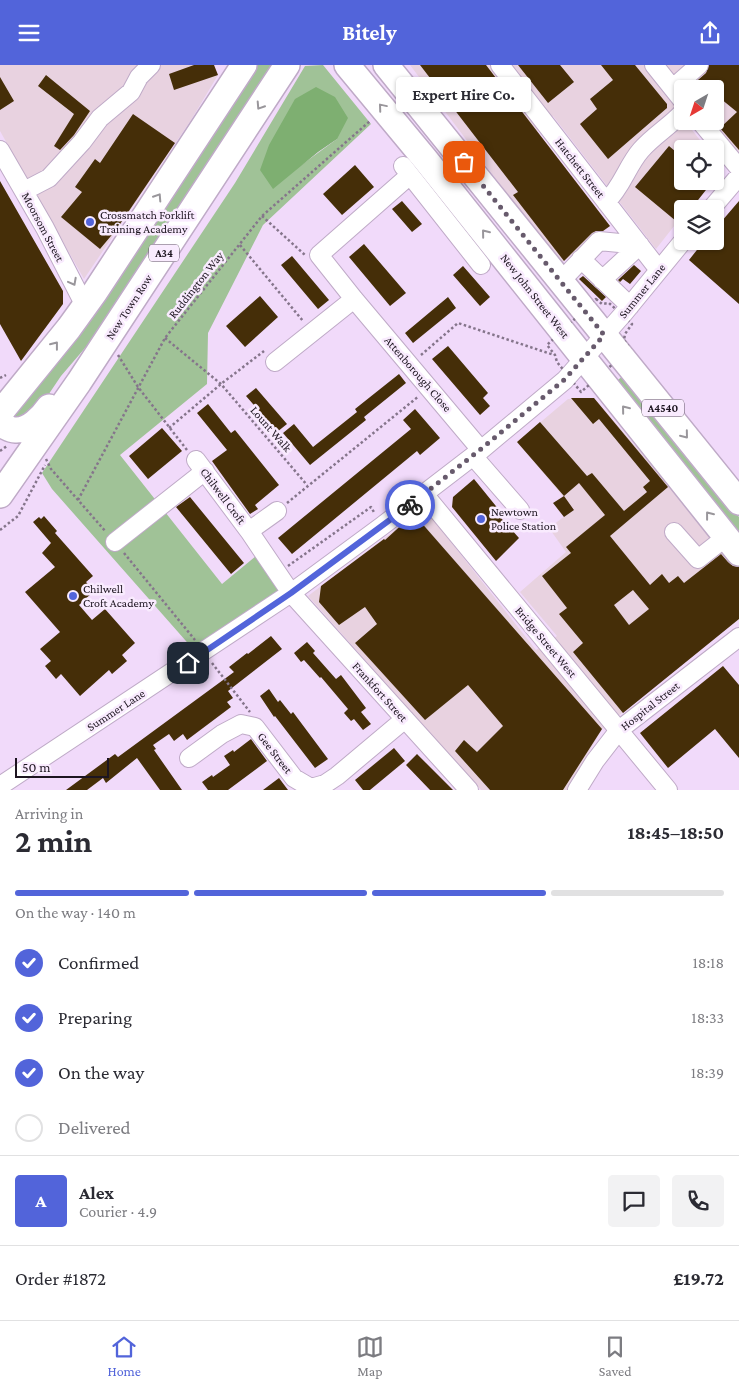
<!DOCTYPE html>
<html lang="en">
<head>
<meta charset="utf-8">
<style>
	body { margin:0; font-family:"Crimson Pro",serif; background:#f2f2f3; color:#2b2b33; height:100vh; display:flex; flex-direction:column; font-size:19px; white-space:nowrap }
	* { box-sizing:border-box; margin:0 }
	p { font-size:16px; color:#7c7c81 }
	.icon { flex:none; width:28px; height:28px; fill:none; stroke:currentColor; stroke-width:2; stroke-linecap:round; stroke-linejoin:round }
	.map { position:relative; height:725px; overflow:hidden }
	.panel { display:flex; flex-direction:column; background:#fff; flex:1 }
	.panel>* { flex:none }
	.needle { width:32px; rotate:219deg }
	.tools { position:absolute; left:674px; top:15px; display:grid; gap:10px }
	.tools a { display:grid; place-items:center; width:50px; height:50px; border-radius:5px; background:#fff; box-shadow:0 1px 4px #0004; font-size:25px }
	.scale { position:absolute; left:15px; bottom:12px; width:94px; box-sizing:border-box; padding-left:5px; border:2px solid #1d1520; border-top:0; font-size:14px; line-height:18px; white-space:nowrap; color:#1d1520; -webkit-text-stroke:4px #f9ebfe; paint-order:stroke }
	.pin { position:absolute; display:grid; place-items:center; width:42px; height:42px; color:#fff; margin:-21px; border-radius:10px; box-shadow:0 2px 8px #0006 }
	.courier { position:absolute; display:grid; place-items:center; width:50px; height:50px; margin:-25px; border:4px solid #5264da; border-radius:50%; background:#fff; color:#222; box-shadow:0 1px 6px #0007 }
	.bubble { position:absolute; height:35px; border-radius:5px; background:#fff; box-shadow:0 1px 4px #0004; font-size:16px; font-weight:700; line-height:35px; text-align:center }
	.head em { font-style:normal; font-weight:700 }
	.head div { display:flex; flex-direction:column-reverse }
	.head { display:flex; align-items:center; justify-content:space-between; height:85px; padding:0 15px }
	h1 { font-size:32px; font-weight:700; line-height:38px }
	.bar { display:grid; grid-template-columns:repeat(4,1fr); gap:8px 5px; align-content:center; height:60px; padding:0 15px }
	.bar i { height:6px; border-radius:4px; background:#e1e1e2 }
	.bar .current { background:#5264da }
	.bar p { grid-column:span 4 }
	.line { display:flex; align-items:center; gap:12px; padding:0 15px; border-top:1px solid #e1e1e2 }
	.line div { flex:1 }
	.round { display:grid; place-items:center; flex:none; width:52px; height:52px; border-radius:5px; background:#f2f2f3 }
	ol { padding:0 15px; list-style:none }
	li { display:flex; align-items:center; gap:15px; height:55px }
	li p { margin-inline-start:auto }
	li .icon { padding:5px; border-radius:50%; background:#5264da; color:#fff; stroke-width:4 }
	li:last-child { color:#7c7c81 }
	li i { width:28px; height:28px; border:2px solid #e1e1e2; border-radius:50% }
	header { display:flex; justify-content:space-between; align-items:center; height:65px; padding:0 15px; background:#5264da; color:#fff; font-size:22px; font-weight:700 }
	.tab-bar { display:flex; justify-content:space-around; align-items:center; height:70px; border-top:1px solid #e1e1e2; background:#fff; font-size:14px; color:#7c7c81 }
	.tab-bar a { display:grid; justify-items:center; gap:2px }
	.tab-bar .current { color:#5264da }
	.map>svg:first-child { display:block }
	.industrial { fill:#e8d2e0 }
	.green { fill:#a0c297; fill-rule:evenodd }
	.forest { fill:#7eaf71 }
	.building { fill:#452e08; fill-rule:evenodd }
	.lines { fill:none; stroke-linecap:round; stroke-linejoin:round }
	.minor-casing { stroke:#bfaac7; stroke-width:20 }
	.highway-casing { stroke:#bfaac7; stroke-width:28 }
	.path { stroke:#85758b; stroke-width:2.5; stroke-dasharray:2.5 2.5; stroke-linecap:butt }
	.minor { stroke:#fff; stroke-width:18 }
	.highway { stroke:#fff; stroke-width:25 }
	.oneway { stroke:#99969b }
	.done { stroke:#675a6c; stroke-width:5; stroke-dasharray:0 9 }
	.route { stroke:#5264da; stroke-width:6 }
	.poi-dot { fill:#5264da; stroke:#f9ebfe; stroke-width:2 }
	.labels { text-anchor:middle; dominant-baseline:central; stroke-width:5; stroke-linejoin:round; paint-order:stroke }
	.shield { fill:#f9ebfe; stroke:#5f5563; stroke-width:1 }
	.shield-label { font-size:11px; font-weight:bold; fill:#1d1520 }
	.street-label { font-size:12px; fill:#1d1520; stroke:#f9ebfe }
	.poi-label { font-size:12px; fill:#1d1520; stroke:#f9ebfe; text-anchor:start }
</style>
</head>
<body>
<header><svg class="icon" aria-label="menu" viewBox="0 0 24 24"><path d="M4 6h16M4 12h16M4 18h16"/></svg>Bitely<svg class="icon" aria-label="share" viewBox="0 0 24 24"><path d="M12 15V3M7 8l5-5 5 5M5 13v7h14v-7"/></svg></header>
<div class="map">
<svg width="739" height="725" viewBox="0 0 739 725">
	<rect width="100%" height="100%" fill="#f1dafa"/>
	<!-- industrial -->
	<path class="industrial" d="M0,0H214L218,10L191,55L84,214L0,66Z
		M410,0H739V86L737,89L711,56H715V24H682L685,56L707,84H682V151L656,184L553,51L537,66L610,161L560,199Z
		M594,333L739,502V554L602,664L567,725H481L308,531L424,443L536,585L557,571L520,527L566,487L549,463L574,444L517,377L568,334Z"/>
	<!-- green -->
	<path class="green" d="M255,0H272L97,269L61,311L36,348L14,359L11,345Z
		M323,0L371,59L263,160L208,268L207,319L120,390L222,519L256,491L279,525L193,584L52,424L42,408L235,118L305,1ZM337,74L300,101L260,105Z
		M624,310L739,452V474L613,319Z"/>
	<!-- forest -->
	<path class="forest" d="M316,22L335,32L348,53L337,74L318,87L273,124L260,105L269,80L295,34Z"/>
	<!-- building -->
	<path class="building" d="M194,0H214L218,10L174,25L169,9Z
		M420,0H486L610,161L603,166H596L592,168L564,196L513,130L518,127Z
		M518,0H560L574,17L548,38Z
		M601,0H635L667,39V43L608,94L580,59L597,44L590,34L613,15Z
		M709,0H739V85L720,63L737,47L715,29V24H693L691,21L706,8Z
		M46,10L90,46L74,70L60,85L54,81L74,49L38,21Z
		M0,12L14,36L0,45Z
		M133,49L175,78L116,165L100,184L61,152L82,127L75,122L95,94L100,98Z
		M669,81L682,92V116H713L691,144H682V161L635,122Z
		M355,100L374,122L342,150L323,129Z
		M0,116L63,226V239L21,296L0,259Z
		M402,136L422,159L412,167L392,144Z
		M739,136V239L689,195L704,176H715V164Z
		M364,179L406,228L390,241L349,192Z
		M292,191L329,235L318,244L281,200Z
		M634,200L641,206L630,219L623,214L620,217L618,215Z
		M463,201L490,232L480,241L453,210Z
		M583,211L606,232L602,236L579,214Z
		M260,231L278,252L245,282L226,261Z
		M448,232L456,243L413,278L405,268Z
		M448,281L488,328L483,333L490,341L480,350L432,294Z
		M399,309L406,318L364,352L366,355L310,400L283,368L294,359L313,382L357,347L355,344Z
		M256,323L287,359L277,367L246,331Z
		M571,333H594L668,422L610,471L650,520L662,509L669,518L678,511L684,518L721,489L728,497L733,501L739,502V554L623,648L573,587L583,578L559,549L567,543L542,511L571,488L566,482L605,450L579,418L564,431L517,377L540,357L587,411L592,408L624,446L647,427L643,422L650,416L599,354L593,359ZM633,525L649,544L629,560L614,540Z
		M208,339L231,368L235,365L279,420L255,440L258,444L250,449L212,396L227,385L197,348Z
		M415,344L440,373L420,390L417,386L292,489L278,473L411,364L403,355Z
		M162,363L182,386L148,414L129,391Z
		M474,414L504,451L501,453L519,473L496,496L452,442L453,432Z
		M564,431L574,445L564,452L553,438Z
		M190,432L244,498L231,509L176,442Z
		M44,451L57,466L55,468L93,511L86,517L94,526L79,540L92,555L105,544L135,578L122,590L127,596L112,609L109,605L80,631L61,609L56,614L45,601L51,596L40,584L60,567L25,527L55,502L42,488L51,478L33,457L39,452L41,454Z
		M407,455L412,461L419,455L602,664L563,725H490L455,686L464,675L477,687L503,661L468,620L425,655L355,578L377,559L365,542L339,560L319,537L321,521L384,474L385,475Z
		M271,571L282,584L228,626L233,633L227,637L231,642L187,675L183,669L174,676L169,669L153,680L156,684L154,685L182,725H160L137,693L106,718L103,713L87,725H66L115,689L118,692L234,607L229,602L247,588L248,589Z
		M307,577L315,586L313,588L336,614L341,610L366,643L361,647L371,659L363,665L354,654L351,656L344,648L348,644L321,612L320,613L304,595L301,597L294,588Z
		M723,601L739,620V693L715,664L668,703L640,668Z
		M269,624L278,637L280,635L291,649L293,647L328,694L315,703L275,651L274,652L260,631Z
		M251,674L267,696L228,725H208L202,717L212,710L213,712L230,700L224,691L233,685L234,687Z
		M394,683L405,696L370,725H363L355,715Z
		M417,689L453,725H430L406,700Z
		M279,713L288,725H263Z"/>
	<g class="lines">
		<!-- minor casing -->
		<g class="minor-casing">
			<path id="minor" d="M500,0L659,205
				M654,0L682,35
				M673,23L699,0
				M700,56L739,103
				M0,85L45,163L85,241
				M403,101L481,200
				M410,110L319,190L354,234L481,385
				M24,126L49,113L82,77L100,53L131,27L139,12L151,0
				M606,137C622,122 627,101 641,85C653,71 670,61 682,48
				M711,144L739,111
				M581,194L630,241
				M602,215L640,180
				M560,217L599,176L640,180
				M275,297L354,234
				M473,391L520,445
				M196,395L249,466L291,528L469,725
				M424,429L668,725
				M249,466L277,446
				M674,467L698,494L726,472
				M115,477L205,406
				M189,693L222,669L241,659L255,662L294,713L311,723L325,719L337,711L405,654
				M0,721L291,528L382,461L481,385L565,315L624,248L683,176
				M577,725L595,696L619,665L739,572"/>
		</g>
		<!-- highway casing -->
		<g class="highway-casing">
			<path id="highway" d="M347,0L425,94L739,488
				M386,0L739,437
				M0,348L69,263L95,227L244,0
				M0,359C5,361 10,365 15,365C29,366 42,352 49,342
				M0,430L79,317L287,0"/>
		</g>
		<!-- path -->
		<path class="path" d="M262,151L305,190
			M240,180L303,256
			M596,234L602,239L609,238L632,259L625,269L624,275L630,284L581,327L557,297L555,290L547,280Z
			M165,273L221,319L307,420
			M118,290L138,322L187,385
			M421,290L458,258L554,290
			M0,313L6,310
			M169,363L221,319L264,286
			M0,386L7,381
			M46,394L51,404L106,467
			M78,435L165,273L262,151L370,56
			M287,438L419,331
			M0,465L18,451L45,400
			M124,488L195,575
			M288,501L371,442L375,449
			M212,598L250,647"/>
		<!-- minor -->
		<use href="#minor" class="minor"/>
		<!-- highway -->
		<use href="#highway" class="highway"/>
	</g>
	<!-- one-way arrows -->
	<defs><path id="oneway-chevron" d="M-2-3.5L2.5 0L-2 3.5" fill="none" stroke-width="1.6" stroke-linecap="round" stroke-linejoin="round" transform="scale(1.25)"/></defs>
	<g class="oneway">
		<use href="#oneway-chevron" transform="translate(260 41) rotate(123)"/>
		<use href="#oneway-chevron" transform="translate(382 42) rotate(-130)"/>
		<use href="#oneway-chevron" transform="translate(158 132) rotate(-57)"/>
		<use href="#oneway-chevron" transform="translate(485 168) rotate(-129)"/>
		<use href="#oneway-chevron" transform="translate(73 217) rotate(62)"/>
		<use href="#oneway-chevron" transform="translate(55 280) rotate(-52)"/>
		<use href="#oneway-chevron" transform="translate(625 344) rotate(-129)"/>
		<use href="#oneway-chevron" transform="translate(685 370) rotate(51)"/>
		<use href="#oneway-chevron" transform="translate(709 450) rotate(-128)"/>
	</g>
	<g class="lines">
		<!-- done -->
		<path class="done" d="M410,440L481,384L565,314L604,270L464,97"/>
		<!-- route -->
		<path class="route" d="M188,598L291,528L410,440"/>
	</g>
	<!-- markers -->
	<g class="poi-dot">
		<circle cx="90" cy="157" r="5"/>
		<circle cx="481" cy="454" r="5"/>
		<circle cx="73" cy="531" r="5"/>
	</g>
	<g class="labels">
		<!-- shield labels -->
		<g class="shield">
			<rect x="149" y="179.5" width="30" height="17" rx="4"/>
			<rect x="642" y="334.5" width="42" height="17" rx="4"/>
		</g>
		<g class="shield-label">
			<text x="164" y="188">A34</text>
			<text x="663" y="343">A4540</text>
		</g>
		<!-- street labels -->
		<g class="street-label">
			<text transform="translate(580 103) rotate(52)">Hatchett Street</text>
			<text transform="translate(43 162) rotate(62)">Moorsom Street</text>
			<text transform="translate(196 220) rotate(-52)">Ruddington Way</text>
			<text transform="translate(642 226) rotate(-51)">Summer Lane</text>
			<text transform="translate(535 231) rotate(52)">New John Street West</text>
			<text transform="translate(129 242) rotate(-57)">New Town Row</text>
			<text transform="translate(418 309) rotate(49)">Attenborough Close</text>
			<text transform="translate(271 364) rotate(49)">Lount Walk</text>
			<text transform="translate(223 431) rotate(53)">Chilwell Croft</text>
			<text transform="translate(546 577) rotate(50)">Bridge Street West</text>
			<text transform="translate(380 627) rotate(48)">Frankfort Street</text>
			<text transform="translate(650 641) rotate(-38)">Hospital Street</text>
			<text transform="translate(116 645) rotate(-33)">Summer Lane</text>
			<text transform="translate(275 688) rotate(52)">Gee Street</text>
		</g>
		<!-- poi labels -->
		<g class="poi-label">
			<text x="100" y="150">Crossmatch Forklift<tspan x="100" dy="14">Training Academy</tspan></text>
			<text x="491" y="447">Newtown<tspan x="491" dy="14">Police Station</tspan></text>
			<text x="83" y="524">Chilwell<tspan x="83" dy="14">Croft Academy</tspan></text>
		</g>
	</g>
</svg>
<div class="tools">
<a><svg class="needle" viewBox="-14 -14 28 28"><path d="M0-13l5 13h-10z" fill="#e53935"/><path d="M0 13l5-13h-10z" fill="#7c7c81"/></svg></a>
<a><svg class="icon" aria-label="locate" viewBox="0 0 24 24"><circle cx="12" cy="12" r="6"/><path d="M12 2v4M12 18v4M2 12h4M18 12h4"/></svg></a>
<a><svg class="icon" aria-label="layers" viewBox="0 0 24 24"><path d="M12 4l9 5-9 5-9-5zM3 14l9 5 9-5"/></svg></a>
</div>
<div class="scale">50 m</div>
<div class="pin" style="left:464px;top:97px;background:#ea580c"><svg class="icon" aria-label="bag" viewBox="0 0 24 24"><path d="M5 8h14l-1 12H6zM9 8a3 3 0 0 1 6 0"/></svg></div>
<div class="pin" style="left:188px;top:598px;background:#1f2937"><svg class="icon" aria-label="home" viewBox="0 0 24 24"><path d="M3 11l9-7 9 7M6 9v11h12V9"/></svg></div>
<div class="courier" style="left:410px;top:440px"><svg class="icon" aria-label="bike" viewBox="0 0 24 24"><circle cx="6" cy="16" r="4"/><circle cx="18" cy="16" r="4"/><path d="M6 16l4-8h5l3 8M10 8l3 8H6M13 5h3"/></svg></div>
<div class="bubble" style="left:396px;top:12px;width:135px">Expert Hire Co.</div>
</div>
<section class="panel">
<div class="head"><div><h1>2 min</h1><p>Arriving in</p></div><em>18:45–18:50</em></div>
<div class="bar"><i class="current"></i><i class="current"></i><i class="current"></i><i></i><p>On the way · 140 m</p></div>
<ol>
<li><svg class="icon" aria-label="check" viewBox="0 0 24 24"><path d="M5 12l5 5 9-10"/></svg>Confirmed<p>18:18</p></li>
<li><svg class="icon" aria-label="check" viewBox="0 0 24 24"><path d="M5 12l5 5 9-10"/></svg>Preparing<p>18:33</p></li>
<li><svg class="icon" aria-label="check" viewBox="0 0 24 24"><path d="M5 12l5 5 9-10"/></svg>On the way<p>18:39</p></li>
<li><i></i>Delivered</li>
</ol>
<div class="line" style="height:90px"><b class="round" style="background:#5264da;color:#fff">A</b><div><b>Alex</b><p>Courier · 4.9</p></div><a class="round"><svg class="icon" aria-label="chat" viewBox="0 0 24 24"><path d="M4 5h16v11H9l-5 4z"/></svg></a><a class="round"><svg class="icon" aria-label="phone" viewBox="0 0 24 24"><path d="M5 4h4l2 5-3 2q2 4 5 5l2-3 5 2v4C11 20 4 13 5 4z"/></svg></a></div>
<div class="line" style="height:65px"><div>Order #1872</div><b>£19.72</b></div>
</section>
<nav class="tab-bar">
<a class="current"><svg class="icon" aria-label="home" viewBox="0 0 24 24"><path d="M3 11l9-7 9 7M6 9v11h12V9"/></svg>Home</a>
<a><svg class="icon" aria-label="map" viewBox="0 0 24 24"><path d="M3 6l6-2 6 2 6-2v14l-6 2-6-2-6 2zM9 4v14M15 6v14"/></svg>Map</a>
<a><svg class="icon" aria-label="saved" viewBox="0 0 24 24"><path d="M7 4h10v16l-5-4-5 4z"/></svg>Saved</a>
</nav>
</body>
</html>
